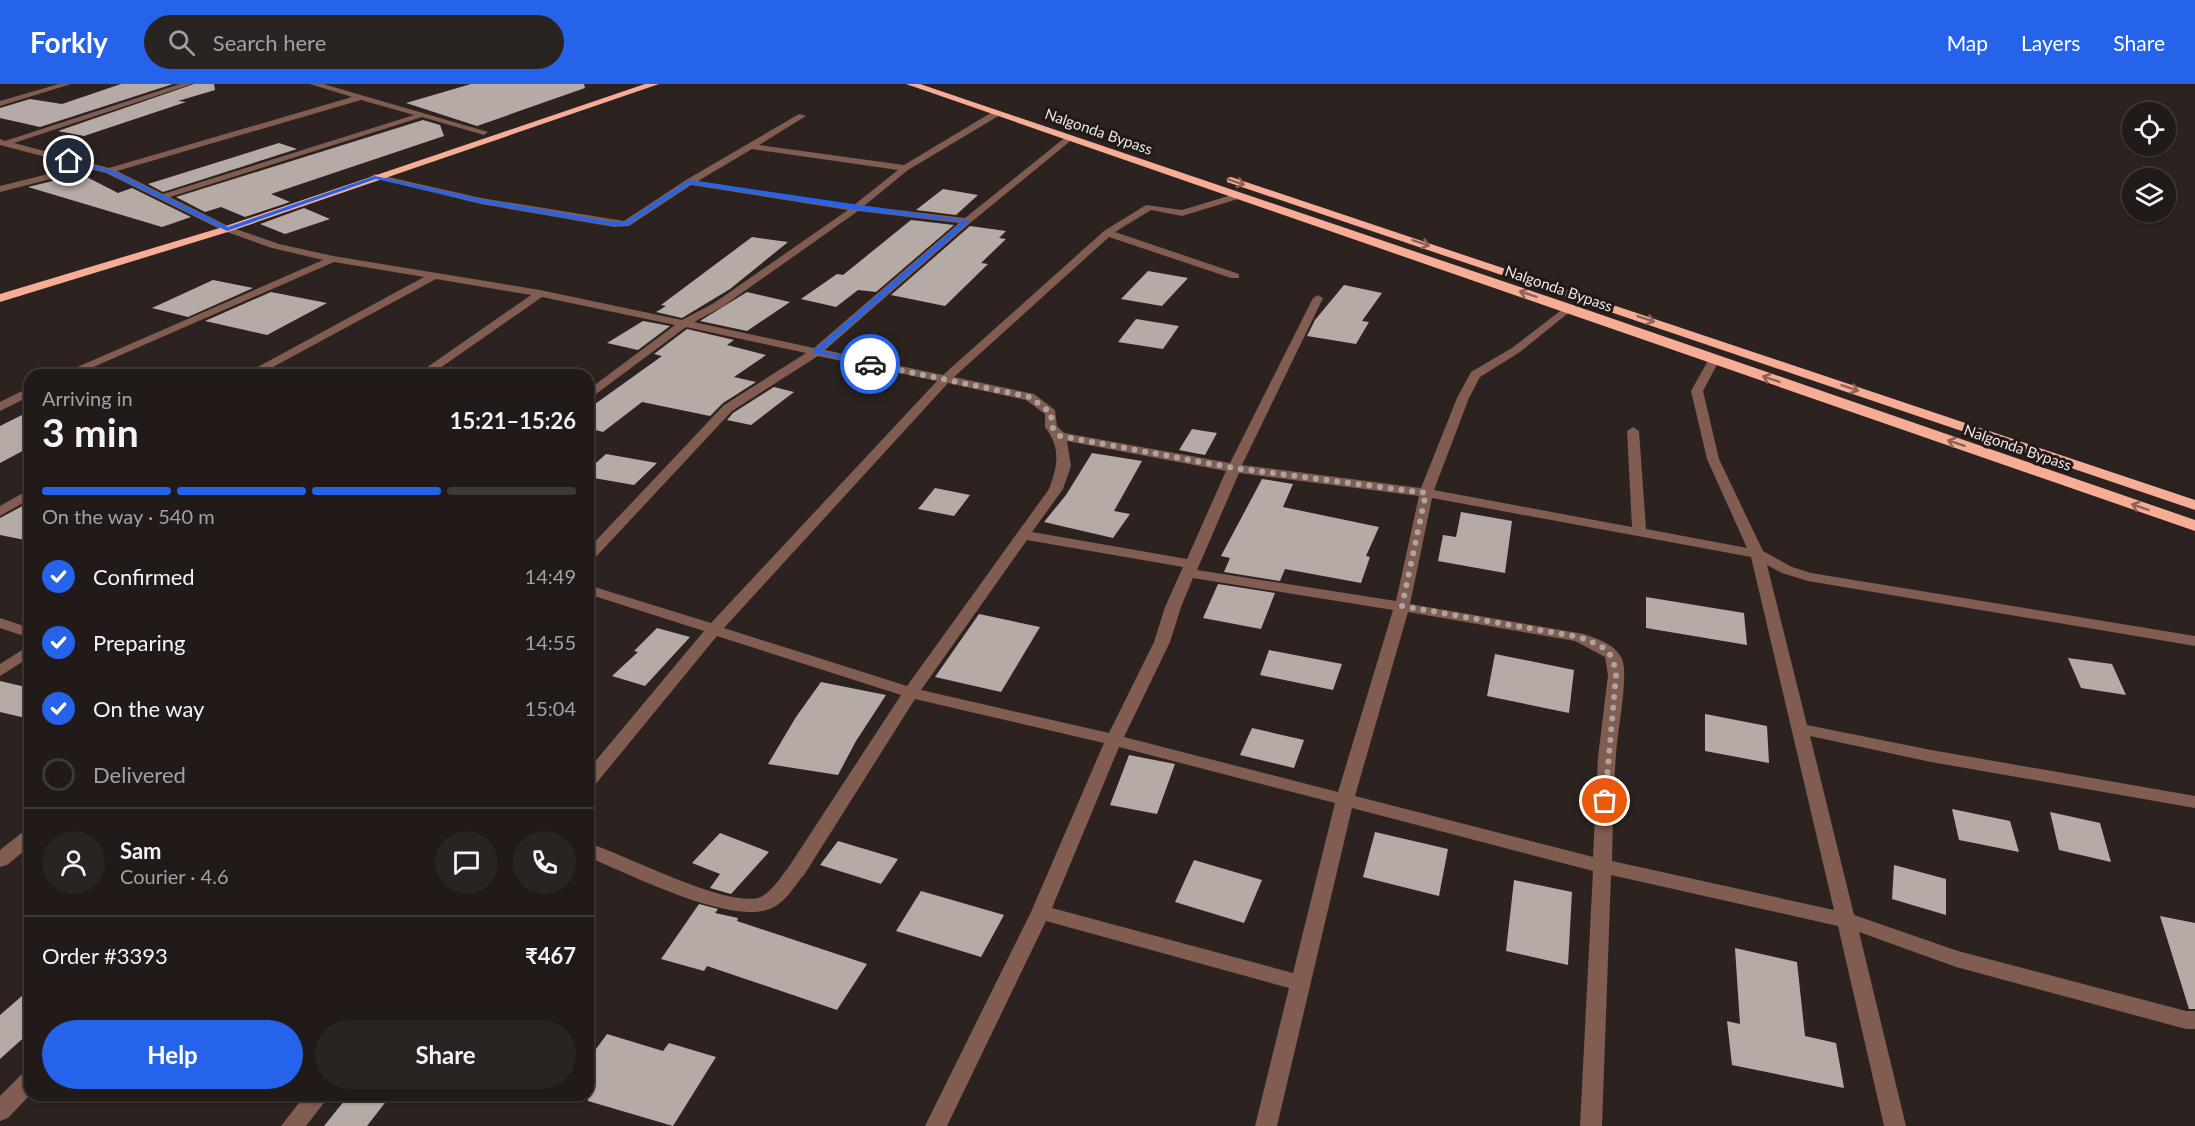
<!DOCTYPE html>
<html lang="en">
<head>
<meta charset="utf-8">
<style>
	body { margin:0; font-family:Lato,sans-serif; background:#292321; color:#f1f3f6; height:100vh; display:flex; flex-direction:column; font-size:22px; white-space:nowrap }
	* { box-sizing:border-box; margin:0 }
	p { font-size:20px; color:#a2a1a2 }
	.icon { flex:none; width:33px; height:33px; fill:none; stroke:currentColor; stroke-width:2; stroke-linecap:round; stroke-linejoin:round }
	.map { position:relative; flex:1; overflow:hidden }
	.details { position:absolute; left:24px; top:285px; width:570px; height:732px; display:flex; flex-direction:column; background:#211a18; border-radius:18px; box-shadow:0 2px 4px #0004,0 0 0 2px #3e3837 }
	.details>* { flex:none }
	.tools { position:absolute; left:2122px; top:18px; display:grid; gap:12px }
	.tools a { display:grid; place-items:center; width:54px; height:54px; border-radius:50%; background:#211a18; box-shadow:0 2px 4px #0004,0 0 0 2px #3e3837; font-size:30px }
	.pin { position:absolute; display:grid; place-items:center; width:51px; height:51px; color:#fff; margin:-26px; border:3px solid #fff; border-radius:50%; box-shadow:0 2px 6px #0007 }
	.courier { position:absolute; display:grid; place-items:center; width:60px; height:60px; margin:-30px; border:4px solid #2563eb; border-radius:50%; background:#fff; color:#222; box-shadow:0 2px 8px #0007 }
	.summary em { font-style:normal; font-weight:700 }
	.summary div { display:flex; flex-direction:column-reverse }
	.summary { display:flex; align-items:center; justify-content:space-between; height:102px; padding:0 18px }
	h1 { font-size:39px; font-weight:700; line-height:45px }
	.bar { display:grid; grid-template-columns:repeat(4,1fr); gap:9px 6px; align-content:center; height:72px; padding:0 18px }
	.bar i { height:8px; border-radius:4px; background:#3e3837 }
	.bar .current { background:#2563eb }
	.bar p { grid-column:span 4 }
	.line { display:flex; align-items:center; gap:15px; padding:0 18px; border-top:2px solid #3e3837 }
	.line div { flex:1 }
	.round { display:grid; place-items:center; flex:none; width:63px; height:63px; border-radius:32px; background:#292321 }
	ol { padding:0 18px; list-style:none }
	li { display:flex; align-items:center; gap:18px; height:66px }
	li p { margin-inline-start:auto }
	li .icon { padding:6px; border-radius:50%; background:#2563eb; color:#fff; stroke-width:4 }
	li:last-child { color:#a2a1a2 }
	li i { width:33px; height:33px; border:3px solid #3e3837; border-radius:50% }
	.cta { display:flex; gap:12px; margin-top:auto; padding:12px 18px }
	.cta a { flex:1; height:69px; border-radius:36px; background:#2563eb; color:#fff; font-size:24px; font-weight:700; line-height:69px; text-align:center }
	.cta a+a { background:#292321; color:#f1f3f6 }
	header { display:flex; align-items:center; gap:36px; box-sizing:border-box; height:84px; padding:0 30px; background:#2563eb; color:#fff }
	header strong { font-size:28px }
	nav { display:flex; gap:33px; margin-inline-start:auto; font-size:21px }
	.search { width:420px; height:54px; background:#292321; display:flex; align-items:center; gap:15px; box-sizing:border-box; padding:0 21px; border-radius:33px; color:#a2a1a2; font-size:22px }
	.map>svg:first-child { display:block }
	.building { fill:#b6aaa6 }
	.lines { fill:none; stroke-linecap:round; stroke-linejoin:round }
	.street { fill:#815c50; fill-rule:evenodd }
	.highway { fill:#f7ad95; fill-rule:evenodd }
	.oneway { stroke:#8c6356 }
	.route { fill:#2563eb }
	.done { stroke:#aba4a1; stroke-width:6; stroke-dasharray:0 10.8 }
	.labels { text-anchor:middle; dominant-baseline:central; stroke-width:6; stroke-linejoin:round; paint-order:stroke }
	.far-street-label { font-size:15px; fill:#efe9e7; stroke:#221917 }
</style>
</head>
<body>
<header>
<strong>Forkly</strong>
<div class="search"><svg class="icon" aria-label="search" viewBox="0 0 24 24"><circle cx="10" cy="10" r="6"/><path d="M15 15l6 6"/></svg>Search here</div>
<nav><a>Map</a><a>Layers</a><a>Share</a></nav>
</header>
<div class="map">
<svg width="2195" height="1042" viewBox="0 0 2195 1042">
	<rect width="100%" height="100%" fill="#2c2320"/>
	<!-- building -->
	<path class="building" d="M121,0H173L40,43L0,34V24L30,15L62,20Z
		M194,0H214L215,6L178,17L186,18L84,52L58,47Z
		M471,0H584L585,4L477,42L406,19Z
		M423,36L440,41L444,52L271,110L290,118L245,133L221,123L205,128L176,113Z
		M279,59L297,65L163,108L148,100Z
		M81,90L118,109L132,104L191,133L162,143L28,103Z
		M943,105L978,111L956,131L916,126Z
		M304,124L330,135L285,150L260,140Z
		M911,136L954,141L876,208L858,206L836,223L801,215L837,190L843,191Z
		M970,142L1006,147L999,154L1006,155L981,179L988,180L945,222L891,211Z
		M752,153L788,158L730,205L682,234L656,228L666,222L661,221Z
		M1148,187L1188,194L1162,222L1121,215Z
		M213,196L253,204L188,233L152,224Z
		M1344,201L1382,209L1362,237L1369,238L1356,260L1307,252L1315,236Z
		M271,208L327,219L267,251L205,237Z
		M747,208L790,218L747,247L700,237Z
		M1136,235L1179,242L1163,265L1118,258Z
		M643,237L670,242L638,266L607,259Z
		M687,245L734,256L727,261L766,271L734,293L756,298L723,319L710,332L642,318L603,348L588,344V325L662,272L654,270Z
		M774,303L794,308L751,341L727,336L733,329Z
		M30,327V363L0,379V342Z
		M1192,345L1217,349L1205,371L1179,366Z
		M1092,369L1142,377L1114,427L1130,430L1113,454L1044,438L1066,411Z
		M606,370L657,379L634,401L588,393V386Z
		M1262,395L1293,400L1283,423L1379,443L1366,472L1370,473L1361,499L1285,485L1280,497L1224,488L1230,474L1221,472Z
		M935,404L970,411L954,432L918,425Z
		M30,418V457L0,451V434Z
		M1461,428L1512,437L1505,489L1438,477L1443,451L1456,453Z
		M1218,500L1275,509L1261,545L1203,534Z
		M1646,513L1744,529L1747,561L1646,544Z
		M979,530L1040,543L1001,608L935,593Z
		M657,544L690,553L645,602L612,592L638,568L634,567Z
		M1269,566L1342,580L1333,606L1260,591Z
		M1495,570L1574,586L1569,629L1487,612Z
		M2068,574L2112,580L2126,611L2081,604Z
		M0,597L30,604V635L0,628Z
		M821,598L886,611L856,657L838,691L768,680L796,633Z
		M1705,630L1767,642L1769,679L1705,667Z
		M1252,644L1304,656L1294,684L1240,671Z
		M1129,671L1175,680L1157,730L1110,721Z
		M1952,725L2010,737L2019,768L1959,756Z
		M2050,728L2100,739L2111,778L2059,766Z
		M1375,748L1448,765L1439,812L1363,793Z
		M720,749L769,768L731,810L710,804L720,790L692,779Z
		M838,757L898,775L881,800L820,781Z
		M1194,776L1262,796L1244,839L1175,818Z
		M1894,781L1946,795V831L1892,815Z
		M1514,796L1572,808L1568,881L1506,867Z
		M921,807L1004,831L981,873L896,847Z
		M699,820L718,825L715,829L738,834L737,837L867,880L837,926L707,882L704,887L661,875Z
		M2160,832L2195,839V925H2189Z
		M1735,864L1797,878L1805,952L1836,959L1844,1004L1732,981L1727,937L1740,940Z
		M30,905V948L0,975V931Z
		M607,950L663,967L669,959L716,973L673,1042L588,1017V976Z
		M349,1011H391L367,1042H324Z"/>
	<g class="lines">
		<!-- street -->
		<path class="street" d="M59,0H71L0,22V17Z
			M180,0H192L14,59L109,84L352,13L310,0H323L488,48L484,51L422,33L170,113L230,143L279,160L333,172L540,206L682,236L714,219L848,126L691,101L629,142L614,143L481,120L370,93L375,90L481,114L624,137L686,96L799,30L806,32L759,61L904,81L994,27H1000V31L908,86L864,122L965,134L1067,52L1074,54L970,139L825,266L943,291L1104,147L1146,121L1182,126L1238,109L1241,110V114L1182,132L1151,126L1115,148L1239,190V194H1231L1109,153L954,293L1034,310L1055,326L1057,342L1064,349L1230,379L1313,214L1318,211L1323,214L1242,381L1421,404L1457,314L1471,288L1512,264L1568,221L1572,222V226L1520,268L1480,293L1469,314L1434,406L1632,443L1627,347L1633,343L1639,347L1646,445L1747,464L1707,375L1691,307L1710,273H1718L1720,275L1703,307L1719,375L1763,467L1792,483L1811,489L2195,552V562L1808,497L1782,489L1767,481L1807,641L1931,666L2195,712V724L1931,678L1810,652L1854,831L1958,867L2186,927H2195V945H2186L1956,883L1859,848L1906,1042H1884L1838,842L1611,791L1602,1042H1580L1593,787L1352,724L1277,1042H1255L1289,904L1046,837L947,1042H925L1031,828L1104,659L915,615L804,791C794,802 786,818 772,824C733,843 627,789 588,773V759C626,771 723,822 758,814C771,810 782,791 790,781L901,611L717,552L594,702L588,704V686L704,547L588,510V501L711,539L937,297L818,272L732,327L593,476L588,477V465L724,321L806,269L686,243L588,316V306L675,241L542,213L430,291H416L531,211L436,195L258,291H243L424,193L334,178L75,291H59L323,176L272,164L224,147L106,89L90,85L0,108V102L80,82L0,61V55L5,57ZM361,16L414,31L163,110L117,87ZM752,65L898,86L854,121L698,97ZM858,127L959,139L814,264L694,238L722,223ZM948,299L1026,316L1045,330V343C1061,364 1058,381 1049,405L907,602L724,544ZM1067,357L1226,387L1187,475L1032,448L1063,405L1071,382ZM1239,389L1419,412L1396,517L1197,486ZM1432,414L1751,473L1834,826L1612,777C1613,742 1613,706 1616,671C1617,650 1629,591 1622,575C1615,560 1598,555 1584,550L1410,520ZM1027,456L1183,483L1165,523L1154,558L1109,649L921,606ZM1193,494L1393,526L1338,708L1124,653L1170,558L1181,523ZM1408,528L1575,557L1605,573L1608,591L1598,673L1593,773L1355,712ZM1119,663L1335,719L1293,889L1052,824Z
			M30,303V312L0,327V318Z
			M30,405V415L0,432V422Z
			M0,534L30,544V554L0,544Z
			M30,561V573L0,592V580Z
			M30,745V762L7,781L0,783V766L24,747Z
			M30,988V1011L8,1034L0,1037V1012L22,990Z
			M305,1011H330L306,1042H281Z"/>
		<!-- highway -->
		<path class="highway" d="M645,0H659L231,147L0,218V210L223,143Z
			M906,0H920L1573,221L2195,436V447Z
			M1231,93L2195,416V426L1227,98V94Z"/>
	</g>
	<!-- one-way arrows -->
	<defs><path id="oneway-shaft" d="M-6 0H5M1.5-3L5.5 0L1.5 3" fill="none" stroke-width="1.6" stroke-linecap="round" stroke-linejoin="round" transform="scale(1.5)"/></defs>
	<g class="oneway">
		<use href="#oneway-shaft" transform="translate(1236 98) rotate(18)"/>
		<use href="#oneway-shaft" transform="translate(1421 159) rotate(19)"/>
		<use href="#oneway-shaft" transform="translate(1528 210) rotate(-161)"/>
		<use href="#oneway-shaft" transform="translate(1646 235) rotate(19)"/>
		<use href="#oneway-shaft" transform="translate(1771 295) rotate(-161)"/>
		<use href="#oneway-shaft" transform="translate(1850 304) rotate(19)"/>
		<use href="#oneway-shaft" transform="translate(1956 359) rotate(-161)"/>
		<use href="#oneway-shaft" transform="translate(2140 423) rotate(-161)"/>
	</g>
	<!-- route -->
	<path class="route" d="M69,75L111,86L228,143L375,92L481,115L614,138H625L689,96L970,137L821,267L873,278L874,280L870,282L812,268L962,138L856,126L690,100L628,141L614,142L481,119L376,95L227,147L107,88L67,78Z"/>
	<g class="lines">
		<!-- done -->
		<path class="done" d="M870,280L1030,313L1051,329L1052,343L1060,352L1234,384L1426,409L1402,522L1579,553C1602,562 1613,564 1616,591L1605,717"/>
	</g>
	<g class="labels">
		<!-- far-street labels -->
		<g class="far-street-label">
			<text transform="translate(1099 47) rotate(19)">Nalgonda Bypass</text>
			<text transform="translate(1559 204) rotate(19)">Nalgonda Bypass</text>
			<text transform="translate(2018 363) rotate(19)">Nalgonda Bypass</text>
		</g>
	</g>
</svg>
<div class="tools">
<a><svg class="icon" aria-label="locate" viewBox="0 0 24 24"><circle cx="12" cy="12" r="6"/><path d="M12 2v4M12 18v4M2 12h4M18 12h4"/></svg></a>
<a><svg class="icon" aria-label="layers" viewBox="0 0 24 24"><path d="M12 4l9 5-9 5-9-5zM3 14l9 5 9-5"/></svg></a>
</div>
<div class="pin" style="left:1605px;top:717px;background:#ea580c"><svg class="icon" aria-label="bag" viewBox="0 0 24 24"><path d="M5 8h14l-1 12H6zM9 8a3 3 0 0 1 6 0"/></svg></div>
<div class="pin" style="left:69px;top:77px;background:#1f2937"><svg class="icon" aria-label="home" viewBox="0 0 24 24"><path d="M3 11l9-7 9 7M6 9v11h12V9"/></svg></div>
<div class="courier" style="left:870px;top:280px"><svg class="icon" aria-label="car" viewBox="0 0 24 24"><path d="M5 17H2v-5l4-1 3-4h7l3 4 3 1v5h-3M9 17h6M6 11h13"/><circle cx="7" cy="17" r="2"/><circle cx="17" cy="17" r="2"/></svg></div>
<section class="details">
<div class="summary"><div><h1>3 min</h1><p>Arriving in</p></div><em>15:21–15:26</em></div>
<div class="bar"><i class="current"></i><i class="current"></i><i class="current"></i><i></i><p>On the way · 540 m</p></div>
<ol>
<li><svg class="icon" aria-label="check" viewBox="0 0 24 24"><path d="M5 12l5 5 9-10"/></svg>Confirmed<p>14:49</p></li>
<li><svg class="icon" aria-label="check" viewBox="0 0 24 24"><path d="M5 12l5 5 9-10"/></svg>Preparing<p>14:55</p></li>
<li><svg class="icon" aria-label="check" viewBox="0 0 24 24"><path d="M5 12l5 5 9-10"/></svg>On the way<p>15:04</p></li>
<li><i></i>Delivered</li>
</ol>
<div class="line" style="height:108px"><a class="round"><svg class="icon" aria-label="person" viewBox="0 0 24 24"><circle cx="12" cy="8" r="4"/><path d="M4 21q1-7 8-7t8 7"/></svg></a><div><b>Sam</b><p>Courier · 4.6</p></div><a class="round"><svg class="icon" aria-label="chat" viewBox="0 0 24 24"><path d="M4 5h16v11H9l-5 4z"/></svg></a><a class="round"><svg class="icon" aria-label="phone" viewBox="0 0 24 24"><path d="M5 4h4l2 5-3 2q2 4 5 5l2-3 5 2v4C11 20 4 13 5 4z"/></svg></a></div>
<div class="line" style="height:78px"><div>Order #3393</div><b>₹467</b></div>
<div class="cta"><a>Help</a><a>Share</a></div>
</section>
</div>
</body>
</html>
